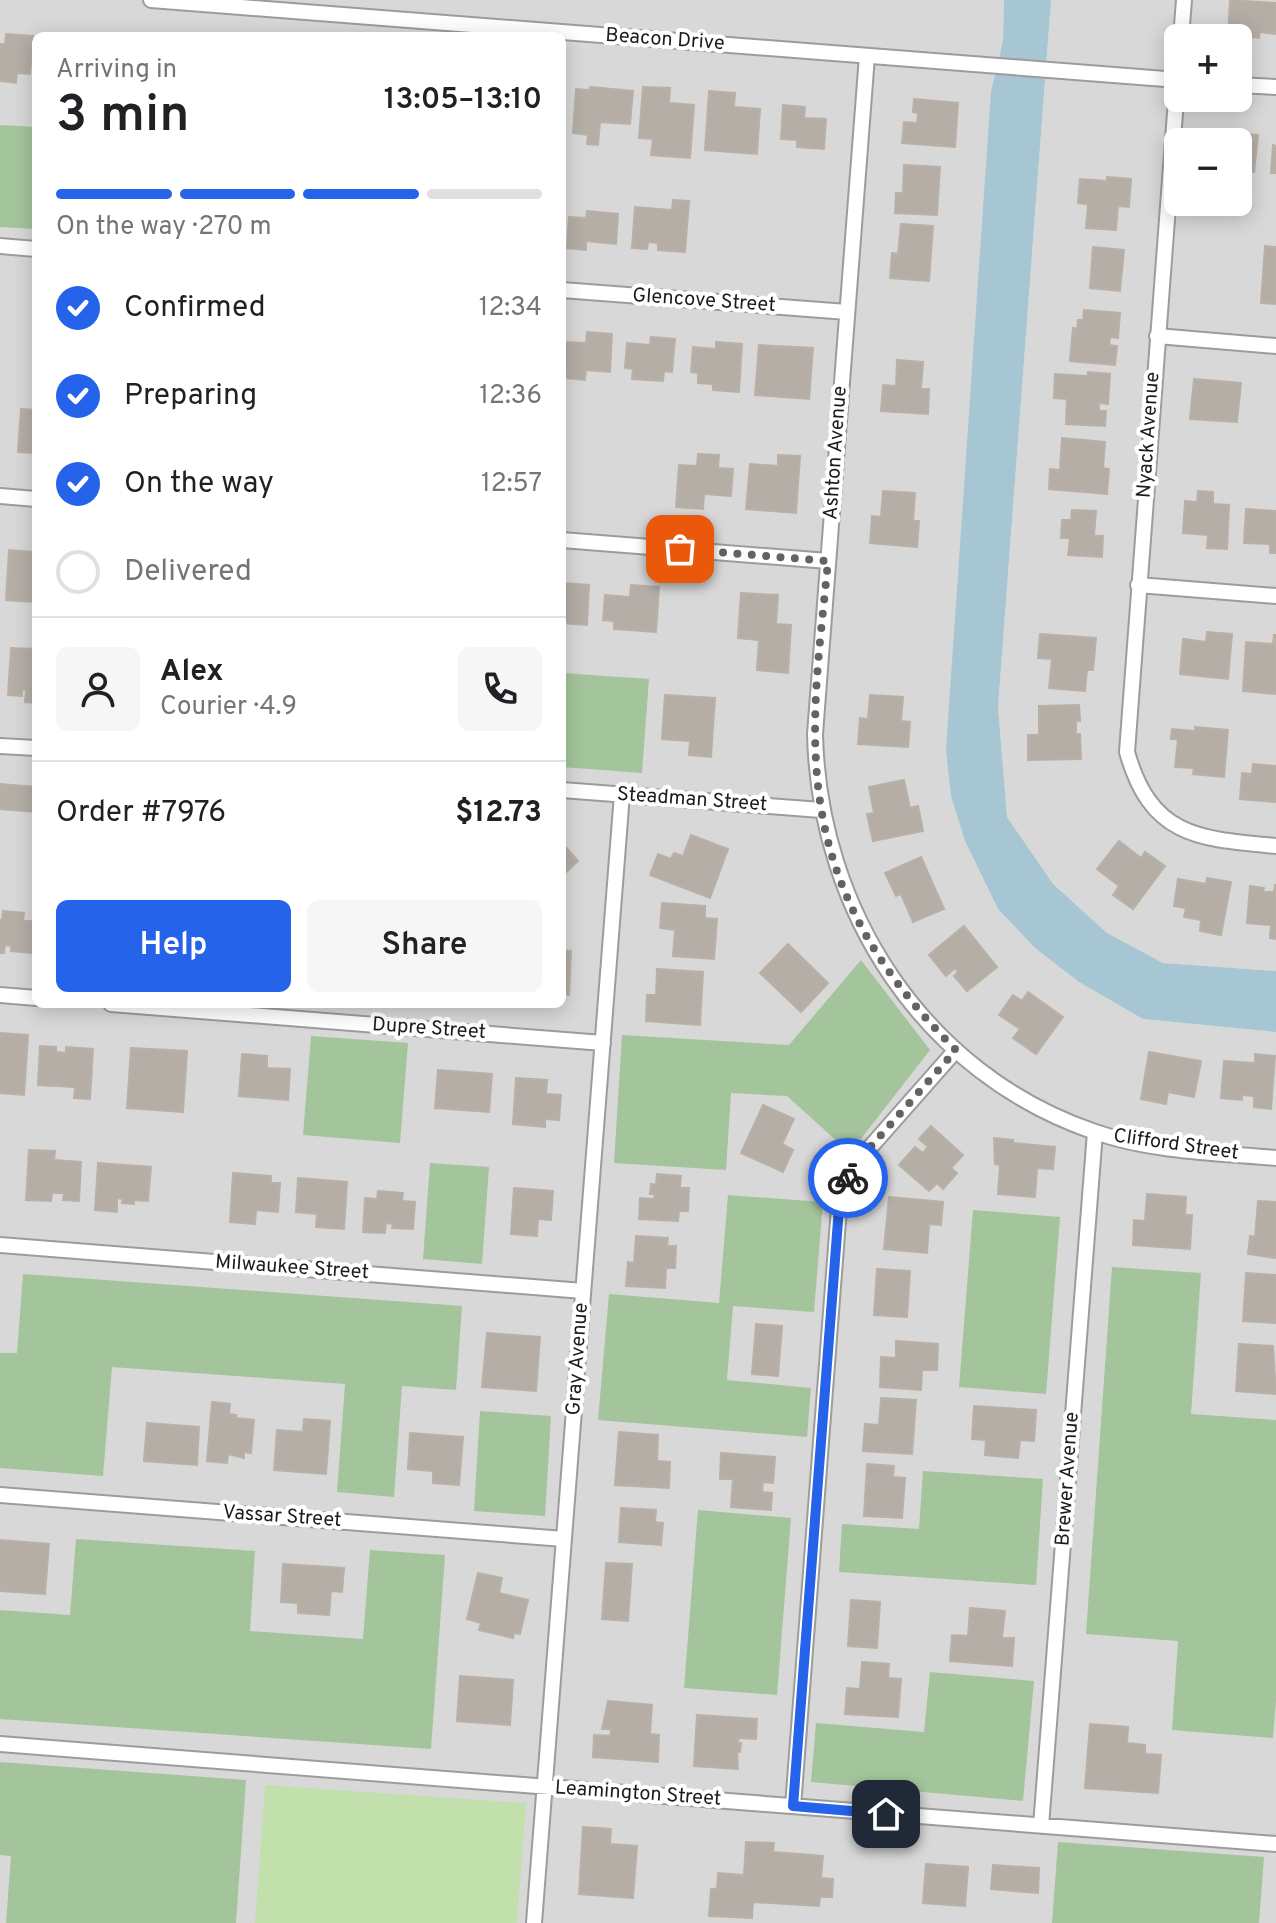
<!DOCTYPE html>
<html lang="en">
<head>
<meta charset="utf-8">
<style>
	body { margin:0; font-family:Overpass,sans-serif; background:#f6f6f6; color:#202124; height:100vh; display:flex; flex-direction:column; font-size:30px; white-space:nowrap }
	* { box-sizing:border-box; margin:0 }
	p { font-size:26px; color:#757577 }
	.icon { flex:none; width:44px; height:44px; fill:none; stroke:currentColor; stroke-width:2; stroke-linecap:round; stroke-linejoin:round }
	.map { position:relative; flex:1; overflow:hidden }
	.side { position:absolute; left:32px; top:32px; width:534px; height:976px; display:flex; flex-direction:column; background:#fff; border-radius:12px; box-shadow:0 4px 20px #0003 }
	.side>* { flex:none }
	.controls { position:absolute; left:1164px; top:24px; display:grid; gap:16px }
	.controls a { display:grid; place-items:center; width:88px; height:88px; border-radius:12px; background:#fff; box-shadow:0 4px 20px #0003; font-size:40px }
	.pin { position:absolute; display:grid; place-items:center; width:68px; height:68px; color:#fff; margin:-34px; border-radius:16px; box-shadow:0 4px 12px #0006 }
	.courier { position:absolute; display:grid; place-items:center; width:80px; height:80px; margin:-40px; border:6px solid #2563eb; border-radius:50%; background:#fff; color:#222; box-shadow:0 2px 10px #0007 }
	.overview em { font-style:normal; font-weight:600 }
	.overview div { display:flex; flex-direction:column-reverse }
	.overview { display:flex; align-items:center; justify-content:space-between; height:136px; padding:0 24px }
	h1 { font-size:52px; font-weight:600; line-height:60px }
	.bar { display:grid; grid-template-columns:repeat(4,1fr); gap:12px 8px; align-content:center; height:96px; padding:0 24px }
	.bar i { height:10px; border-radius:6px; background:#e0e0e0 }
	.bar .current { background:#2563eb }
	.bar p { grid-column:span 4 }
	.line { display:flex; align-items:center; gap:20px; padding:0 24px; border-top:2px solid #e0e0e0 }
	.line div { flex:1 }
	.round { display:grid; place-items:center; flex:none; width:84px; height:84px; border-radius:12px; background:#f6f6f6 }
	ol { padding:0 24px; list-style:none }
	li { display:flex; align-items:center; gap:24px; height:88px }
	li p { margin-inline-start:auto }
	li .icon { padding:8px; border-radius:50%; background:#2563eb; color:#fff; stroke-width:4 }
	li:last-child { color:#757577 }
	li i { width:44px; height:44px; border:4px solid #e0e0e0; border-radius:50% }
	.action { display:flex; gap:16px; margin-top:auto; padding:16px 24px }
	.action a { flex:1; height:92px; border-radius:12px; background:#2563eb; color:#fff; font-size:32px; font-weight:600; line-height:92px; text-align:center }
	.action a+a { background:#f6f6f6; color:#202124 }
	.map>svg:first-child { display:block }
	.residential { fill:#d8d8d8; fill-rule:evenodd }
	.grass { fill:#c2e0ac }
	.forest { fill:#a4c59b }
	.water { fill:#a6c6d4 }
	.building { fill:#b4aea7; stroke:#bab0a6; stroke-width:2 }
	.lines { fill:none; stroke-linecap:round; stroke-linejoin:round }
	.street-casing { stroke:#9c9c9c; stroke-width:18 }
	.street { stroke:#fff; stroke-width:14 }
	.done { stroke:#646360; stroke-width:8; stroke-dasharray:0 14.4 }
	.route { stroke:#2563eb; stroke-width:10 }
	.labels { text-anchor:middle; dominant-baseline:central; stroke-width:8; stroke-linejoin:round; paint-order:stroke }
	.street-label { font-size:20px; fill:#1b1b1b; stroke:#fff }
</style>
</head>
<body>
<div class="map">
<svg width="1276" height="1923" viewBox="0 0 1276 1923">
	<rect width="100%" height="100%" fill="#ebe8e1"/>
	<!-- residential -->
	<path class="residential" d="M0,0H1004L1003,41L991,92L951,795L965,841L998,909L1035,948L1079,982L1143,1019L1276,1032V1923H0ZM36,36H562V1004H36Z
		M1051,0H1276V971L1163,963L1107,933L1053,884L1007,817L998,707ZM1178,38H1238V98H1178ZM1178,142H1238V202H1178Z"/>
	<!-- grass -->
	<path class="grass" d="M265,1785L526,1803L517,1923H255Z"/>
	<!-- forest -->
	<path class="forest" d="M0,125L36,127V229L0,227Z
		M562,673L649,679L642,773L562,767Z
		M861,960L930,1050L850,1153L787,1096L731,1093L726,1170L614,1163L622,1035L789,1045Z
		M311,1036L408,1043L400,1143L303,1135Z
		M430,1163L489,1167L482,1264L423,1259Z
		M728,1195L823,1202L814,1312L733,1306L727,1380L811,1388L807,1437L598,1420L609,1294L719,1303Z
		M973,1210L1060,1217L1046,1394L959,1387Z
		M1112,1267L1201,1273L1191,1414L1276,1420V1700L1273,1738L1172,1730L1178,1641L1086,1634Z
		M23,1274L462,1306L456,1390L402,1386L394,1497L337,1492L345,1384L112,1367L103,1476L0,1468V1353H17Z
		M480,1411L551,1416L545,1516L474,1511Z
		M923,1471L1043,1479L1036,1585L839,1572L842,1524L919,1529Z
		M698,1510L791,1518L777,1695L684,1688Z
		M76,1539L255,1551L250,1631L363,1639L370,1550L445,1555L431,1749L0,1719V1610L70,1615Z
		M930,1672L1034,1681L1023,1801L811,1782L816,1723L924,1732Z
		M0,1762L246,1780L236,1923H6L11,1856L0,1855Z
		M1058,1842L1264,1857L1259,1923H1052Z"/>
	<!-- water -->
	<path class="water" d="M1004,0H1051L998,707L1007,817L1053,884L1107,933L1163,963L1276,971V1032L1143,1019L1079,982L1035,948L998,909L965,841L951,796L946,750L991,91L1003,41Z"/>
	<!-- building -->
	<path class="building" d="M1230,0L1276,3V34L1260,32L1259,38L1228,35Z
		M6,34L33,36L30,74L17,73L16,83L0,81V44H5Z
		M590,87L633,91L630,124L600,122L598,145L587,144L588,135L573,133L576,89L589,90Z
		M643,87L670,88L669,103L694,105L690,158L651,155L653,139L639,138Z
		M709,91L735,93L734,107L760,109L757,154L705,150Z
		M914,99L958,103L955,147L902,143L904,122L917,123L918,113L913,112Z
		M783,105L805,107L804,118L826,119L824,149L797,147V140L781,139Z
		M1235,133L1258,135L1254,172L1246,171L1245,180L1238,179V142H1234Z
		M1273,145L1276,146V173H1271Z
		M904,165L940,167L937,215L895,213L896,193H903Z
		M1107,177L1131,179L1129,207L1118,206L1116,230L1086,228L1088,204L1078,203L1080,179L1107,181Z
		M673,200L689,201L685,252L658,250V243L648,242L647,249L632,248L635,207L672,210Z
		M587,211L618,214L616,244L586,241V250L567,248L569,217L586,218Z
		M901,224L933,226L929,281L890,278L892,253L898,254Z
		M1265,246L1276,247V304L1261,303Z
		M1093,247L1124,250L1120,291L1090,288Z
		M1084,310L1120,313L1118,338L1110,337L1109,345L1117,346L1115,365L1070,361L1073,328L1077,329L1078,320H1083Z
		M587,332L612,334L610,372L586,370L585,380L566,378V370H562V342L586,343Z
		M651,337L675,339L672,372L664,371L663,381L632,379L633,369L625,368L627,343L650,345Z
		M716,342L742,344L739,392L713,390V384L698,383V373L691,372L693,347L716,349Z
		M759,345L813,348L809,399L755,395Z
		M897,360L923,362L921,389H929L928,414L881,411L883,385L896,386Z
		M1088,372L1110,374L1108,404L1099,403V411H1106L1105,426L1066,424L1067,399L1054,398L1055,374L1088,376Z
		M1194,379L1241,383L1237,422L1190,419Z
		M21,409L36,410V453L18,452Z
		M1062,438L1105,442L1103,468L1109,469L1107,494L1049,489L1050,469L1060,470Z
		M698,454L719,455L718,468L733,469L731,496L704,494L703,509L676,507L679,465L697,466Z
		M778,455L800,456L796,513L746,509L750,464L778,466Z
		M883,491L915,493L913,521H919L917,547L870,543L872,516L881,517Z
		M1198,491L1213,492V504L1229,505L1227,549L1207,548L1208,535L1183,533L1185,501L1197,502Z
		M1246,509L1276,511V553H1270V544L1244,543Z
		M1072,510L1096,511L1094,536H1103L1102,557L1068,555L1070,538H1061L1062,520H1071Z
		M36,544L34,602L6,600L9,550L35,552Z
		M562,583L589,585L587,625L562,623Z
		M631,585L659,587L656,632L614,629V621L603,620L605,595L630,597Z
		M741,593L778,595L776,624L791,625L788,673L757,670L759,640L738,638Z
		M1207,632L1232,634L1228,679L1180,674L1183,639L1206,642Z
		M1040,634L1096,638L1093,670H1087L1085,691L1049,688L1052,659L1038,658Z
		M1274,635H1276V694L1243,691L1246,642L1273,644Z
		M11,648L36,649V703L25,702L26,690L22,689V696L8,695Z
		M665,695L715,698L711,757L689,755L690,741L662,739Z
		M870,695L903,697L901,721L910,722L908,747L858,744L860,718L868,719Z
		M1079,705L1080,721H1076V734H1080L1081,759L1028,760V735H1039V706Z
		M1195,727L1228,730L1224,777L1193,774L1194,768L1175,767L1178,739H1171L1172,729L1195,731Z
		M1253,764L1276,766V802L1240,799L1242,773L1252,774Z
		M904,780L910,808L918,806L923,831L873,841L867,814L874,813L869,787Z
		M0,784L36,787V812L0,809Z
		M691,835L728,849L710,898L650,875L658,854L671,859L674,853L683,856Z
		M1119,841L1141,858L1145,852L1165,866L1133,909L1113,895L1119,886L1097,869Z
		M562,843L578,861L563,875L562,874Z
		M921,857L944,909L913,922L901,894L896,896L885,873Z
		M1207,878L1231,882L1221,935L1200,931L1201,920L1184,917L1186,908L1174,906L1178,879L1206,884Z
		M1275,885H1276V939L1270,938L1271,925L1247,923L1250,886L1264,888L1263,892H1274Z
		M662,903L705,906V918L717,919L714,959L673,956L675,930L660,928Z
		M3,911L24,913L23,921H35L32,953L11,951V946L5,945L4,953H0V920H2Z
		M964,926L997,967L967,991L954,976L958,972L955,968L946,976L929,955Z
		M788,944L828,983L801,1012L760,973Z
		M562,950L571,951L569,995H562Z
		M657,969L703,972L700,1025L646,1021L647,995H656Z
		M1028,992L1063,1017L1036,1054L1013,1038L1020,1029L999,1015L1013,995L1022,1001Z
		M0,1033L28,1035L24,1095L0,1093Z
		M40,1046L56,1047V1052L66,1053V1047L93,1049L90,1099L74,1098L75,1087L38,1085Z
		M131,1048L187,1051L183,1112L127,1108Z
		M1149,1052L1201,1061L1194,1097L1168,1092L1166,1104L1141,1099Z
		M242,1054L267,1056V1068L290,1069L288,1100L239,1096Z
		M1255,1054L1275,1056L1271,1109L1254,1107V1096L1242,1095V1100L1221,1098L1224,1061L1255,1063Z
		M438,1070L492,1074L489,1112L435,1108Z
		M516,1078L547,1080L546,1094L561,1095L559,1120L545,1119V1127L513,1124Z
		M763,1105L794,1119L782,1144L793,1150L783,1172L741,1153Z
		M931,1126L963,1155L951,1168L957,1173L943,1189L937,1183L929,1191L899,1165L915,1147L923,1153L928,1147L919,1139Z
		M994,1138L1013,1140V1143L1055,1147L1053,1169L1037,1168L1035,1197L998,1194L1000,1165L995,1164Z
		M29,1150L55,1151L54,1160L81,1162L79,1201L63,1200L64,1193H52L51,1201L26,1200Z
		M98,1163L151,1167L148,1201L134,1200V1204L122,1203L123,1199L117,1198V1212L95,1210Z
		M233,1173L271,1176V1183H280L278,1212L256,1210L255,1224L230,1222Z
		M657,1174L681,1176L680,1188H689L688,1211H679L678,1221L639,1219L640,1198L654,1199L655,1194H650L651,1184L656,1185Z
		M298,1178L347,1182L344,1229L316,1227L317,1214L296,1212Z
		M514,1188L553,1191L551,1220L538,1219L537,1236L511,1234Z
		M378,1191L403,1193L402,1201L415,1202L413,1229L392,1228L393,1224L386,1223L385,1233L363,1232L365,1198L377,1199Z
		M1147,1194L1186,1197L1185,1215H1192L1190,1249L1133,1245L1134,1220L1145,1221Z
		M889,1197L943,1202L941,1225L929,1224L927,1253L884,1249Z
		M1258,1201L1276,1202V1258L1248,1254L1250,1236L1255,1237Z
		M636,1236L668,1238L667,1246H676L675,1268H666L665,1288L626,1286L628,1262L634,1263Z
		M877,1269L910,1271L907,1317L874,1315Z
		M1246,1273L1276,1275V1323L1243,1321Z
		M756,1324L782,1326L778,1376L752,1374Z
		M487,1333L540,1337L536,1391L482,1387Z
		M896,1341L938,1344L937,1370H922L921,1390L880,1387L881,1357L896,1358Z
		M1239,1344L1273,1346L1276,1394L1236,1391Z
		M881,1398L916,1400L912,1454L863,1451L865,1424L879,1425Z
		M212,1402L230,1404L229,1414L236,1415V1418L254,1420L251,1453L244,1452V1458L228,1454L227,1463L207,1461Z
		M974,1406L1036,1410L1034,1441L1020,1440L1018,1458L985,1455L986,1440L972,1439Z
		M304,1419L330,1421L326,1474L274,1470L277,1430L303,1432Z
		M147,1423L199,1427L197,1465L144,1461Z
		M619,1432L658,1435L657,1461L670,1462L669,1488L615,1485Z
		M410,1433L463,1437L459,1485L433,1483V1471L408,1469Z
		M721,1453L775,1457L773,1483L763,1482L762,1492L772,1493L771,1510L731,1507L733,1479H720Z
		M867,1464L894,1466L893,1477L905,1478L902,1518L864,1516Z
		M621,1508L656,1510L655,1522L663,1523L661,1545L619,1542Z
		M0,1540L49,1544L45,1594L0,1591Z
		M606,1563L632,1564L628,1621L602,1619Z
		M283,1564L344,1568L342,1592L331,1591L329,1615L298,1613V1603L281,1602Z
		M478,1573L502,1578L499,1593L528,1600L520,1634L514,1633L513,1638L479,1630L481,1623L467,1619Z
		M851,1600L880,1602L877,1648L848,1646Z
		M970,1608L1005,1611L1002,1638H1014L1012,1666L950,1661L952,1635L968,1636Z
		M862,1662L889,1664L888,1678L901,1679L898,1717L845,1714L847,1688L860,1689Z
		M460,1676L513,1680L510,1725L457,1721Z
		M608,1701L652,1705L650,1734L659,1735L658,1762L593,1757L594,1735L610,1736L611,1729H602Z
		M697,1715L757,1719L756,1739L738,1738V1743H741L740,1752H737L738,1769L694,1766Z
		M1090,1724L1128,1727L1127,1743L1145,1745V1754L1161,1755L1158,1793L1085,1788Z
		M583,1827L611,1829L610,1844L637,1846L633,1898L579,1894Z
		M746,1842L774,1843L773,1852L823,1856L821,1878L833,1879L832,1897H820L819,1906L753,1902L752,1918L709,1916L711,1889H717L718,1873L744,1875Z
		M926,1864L968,1867L965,1906L923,1903Z
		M993,1865L1039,1868L1038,1893L991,1889Z"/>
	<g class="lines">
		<!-- street casing -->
		<g class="street-casing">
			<path id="street" d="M151,0L1178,80
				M1181,38L1184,0
				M867,56L815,734C819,911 924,1074 1095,1132C1153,1152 1216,1153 1276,1158
				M1178,73L1127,752C1151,837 1198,839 1276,846
				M1238,85L1276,87
				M0,246L36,249
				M562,290L847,312
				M1157,336L1276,346
				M0,496L36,499
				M562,540L828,561
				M1138,585L1276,596
				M0,746L36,748
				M562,790L821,810
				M0,995L36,998
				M111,1004L603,1043
				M0,1245L583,1291
				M0,1495L564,1539
				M0,1744L1276,1844
				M793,1806L839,1208L844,1185L859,1160L956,1050
				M1041,1826L1095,1132
				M534,1923L622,794"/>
		</g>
		<!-- street -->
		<use href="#street" class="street"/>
	</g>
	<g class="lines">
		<!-- done -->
		<path class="done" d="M680,549L828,561C822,627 812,695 816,761C822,880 874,968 956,1050L859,1160L848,1178"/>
		<!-- route -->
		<path class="route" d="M848,1178L839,1208L793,1806L886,1814"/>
	</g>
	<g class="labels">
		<!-- street labels -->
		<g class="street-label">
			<text transform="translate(665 40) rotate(4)">Beacon Drive</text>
			<text transform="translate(704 301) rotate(4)">Glencove Street</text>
			<text transform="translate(1149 435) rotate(-86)">Nyack Avenue</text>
			<text transform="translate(836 453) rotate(-86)">Ashton Avenue</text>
			<text transform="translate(692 800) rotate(4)">Steadman Street</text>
			<text transform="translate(429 1029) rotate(4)">Dupre Street</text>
			<text transform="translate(1176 1145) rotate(8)">Clifford Street</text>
			<text transform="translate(292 1268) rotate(4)">Milwaukee Street</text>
			<text transform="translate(578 1359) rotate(-86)">Gray Avenue</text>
			<text transform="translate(1068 1479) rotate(-86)">Brewer Avenue</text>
			<text transform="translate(282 1517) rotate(4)">Vassar Street</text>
			<text transform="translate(638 1794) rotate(4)">Leamington Street</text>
		</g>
	</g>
</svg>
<div class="controls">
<a>+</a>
<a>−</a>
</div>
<div class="pin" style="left:680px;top:549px;background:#ea580c"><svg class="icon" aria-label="bag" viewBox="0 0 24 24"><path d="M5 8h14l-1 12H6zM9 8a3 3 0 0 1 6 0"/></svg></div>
<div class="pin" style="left:886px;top:1814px;background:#1f2937"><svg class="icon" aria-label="home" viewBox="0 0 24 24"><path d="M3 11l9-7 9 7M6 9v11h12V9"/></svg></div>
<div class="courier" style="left:848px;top:1178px"><svg class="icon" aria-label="bike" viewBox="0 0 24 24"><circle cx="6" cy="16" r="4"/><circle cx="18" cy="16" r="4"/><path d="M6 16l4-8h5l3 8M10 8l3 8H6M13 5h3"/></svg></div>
<section class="side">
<div class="overview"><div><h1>3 min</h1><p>Arriving in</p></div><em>13:05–13:10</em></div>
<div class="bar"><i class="current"></i><i class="current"></i><i class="current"></i><i></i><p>On the way · 270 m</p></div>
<ol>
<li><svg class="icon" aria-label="check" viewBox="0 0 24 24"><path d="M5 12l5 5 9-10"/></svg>Confirmed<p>12:34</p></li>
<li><svg class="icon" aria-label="check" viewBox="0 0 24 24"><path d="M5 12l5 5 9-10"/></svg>Preparing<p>12:36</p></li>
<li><svg class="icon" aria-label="check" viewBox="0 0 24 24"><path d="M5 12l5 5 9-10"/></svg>On the way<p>12:57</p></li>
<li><i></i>Delivered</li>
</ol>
<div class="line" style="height:144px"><a class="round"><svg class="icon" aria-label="person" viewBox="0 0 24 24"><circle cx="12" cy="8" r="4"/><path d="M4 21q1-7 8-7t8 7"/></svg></a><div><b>Alex</b><p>Courier · 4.9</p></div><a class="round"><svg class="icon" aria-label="phone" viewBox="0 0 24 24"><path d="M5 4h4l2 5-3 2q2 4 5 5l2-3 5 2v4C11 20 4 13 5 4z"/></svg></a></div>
<div class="line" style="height:104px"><div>Order #7976</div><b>$12.73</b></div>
<div class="action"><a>Help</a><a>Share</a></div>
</section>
</div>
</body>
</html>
